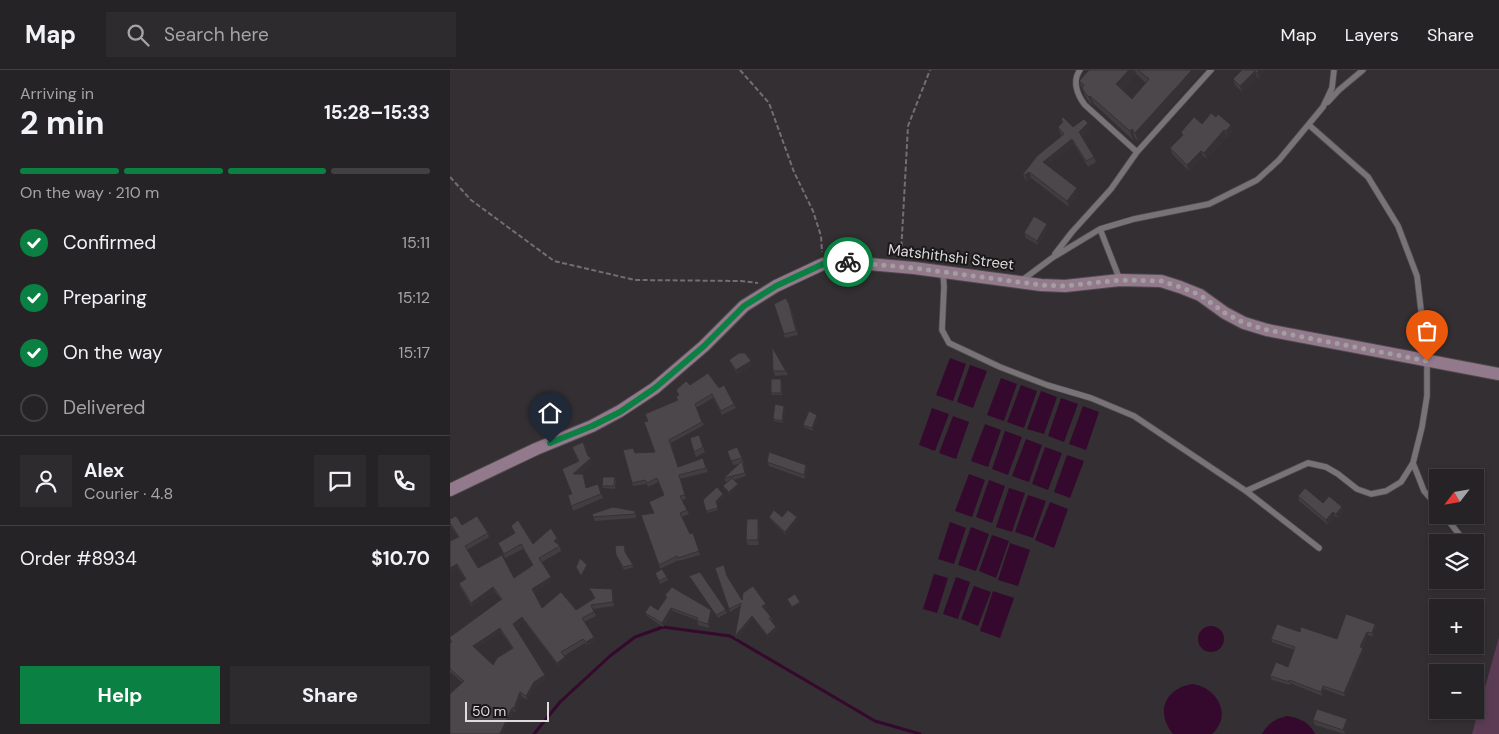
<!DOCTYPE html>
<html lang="en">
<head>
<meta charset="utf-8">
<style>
	body { margin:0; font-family:"DM Sans",sans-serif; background:#2e2b2e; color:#f1f3f6; height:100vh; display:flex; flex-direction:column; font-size:19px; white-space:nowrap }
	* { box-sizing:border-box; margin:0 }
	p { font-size:16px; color:#a4a4a7 }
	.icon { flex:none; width:28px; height:28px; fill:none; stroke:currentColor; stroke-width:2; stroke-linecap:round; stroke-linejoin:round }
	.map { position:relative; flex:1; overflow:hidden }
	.sheet { display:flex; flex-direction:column; background:#262326; width:450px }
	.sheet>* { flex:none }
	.needle { width:32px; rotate:239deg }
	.controls { position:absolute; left:979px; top:399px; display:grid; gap:10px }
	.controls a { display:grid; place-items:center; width:55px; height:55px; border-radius:0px; background:#262326; box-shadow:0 2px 8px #0003,0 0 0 1px #424043; font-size:25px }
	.scale { position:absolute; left:15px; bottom:12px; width:84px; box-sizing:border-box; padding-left:5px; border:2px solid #dedbdd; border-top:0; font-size:14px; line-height:18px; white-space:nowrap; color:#dedbdd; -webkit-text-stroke:4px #1a1819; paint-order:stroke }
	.pin { position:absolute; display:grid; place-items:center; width:42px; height:42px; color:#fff; margin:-51px -21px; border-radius:50% 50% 50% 0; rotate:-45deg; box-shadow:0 0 5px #0007 }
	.pin .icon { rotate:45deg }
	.courier { position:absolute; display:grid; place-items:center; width:50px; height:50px; margin:-25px; border:4px solid #0b8043; border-radius:50%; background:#fff; color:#222; box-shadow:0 1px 6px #0007 }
	.summary em { font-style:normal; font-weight:700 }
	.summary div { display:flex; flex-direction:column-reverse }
	.summary { display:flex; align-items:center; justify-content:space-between; height:85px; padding:0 20px }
	h1 { font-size:32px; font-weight:700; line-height:38px }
	.bar { display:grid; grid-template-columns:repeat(4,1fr); gap:8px 5px; align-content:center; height:60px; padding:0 20px }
	.bar i { height:6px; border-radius:4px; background:#424043 }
	.bar .on { background:#0b8043 }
	.bar p { grid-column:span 4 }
	.line { display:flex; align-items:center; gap:12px; padding:0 20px; border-top:1px solid #424043 }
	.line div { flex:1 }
	.round { display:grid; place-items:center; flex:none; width:52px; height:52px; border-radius:0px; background:#2e2b2e }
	ol { padding:0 20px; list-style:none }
	li { display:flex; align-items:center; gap:15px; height:55px }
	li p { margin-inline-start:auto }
	li .icon { padding:5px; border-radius:50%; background:#0b8043; color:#fff; stroke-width:4 }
	li:last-child { color:#a4a4a7 }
	li i { width:28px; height:28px; border:2px solid #424043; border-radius:50% }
	.primary-button { display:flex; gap:10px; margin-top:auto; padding:10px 20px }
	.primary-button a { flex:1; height:58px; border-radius:0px; background:#0b8043; color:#fff; font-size:20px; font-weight:700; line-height:58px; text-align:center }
	.primary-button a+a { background:#2e2b2e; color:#f1f3f6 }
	header { display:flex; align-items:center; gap:30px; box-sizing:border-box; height:70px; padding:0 25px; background:#262326; border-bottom:1px solid #424043 }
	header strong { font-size:24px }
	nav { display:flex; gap:28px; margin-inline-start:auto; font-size:18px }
	.search { width:350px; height:45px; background:#2e2b2e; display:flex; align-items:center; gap:12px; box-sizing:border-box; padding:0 18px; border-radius:0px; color:#a4a4a7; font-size:19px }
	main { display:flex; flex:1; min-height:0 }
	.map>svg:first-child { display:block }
	.green { fill:#5b3c54 }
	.water { fill:#35092e }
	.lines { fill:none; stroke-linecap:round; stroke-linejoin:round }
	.stream { stroke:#35092e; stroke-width:3 }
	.lane-casing { stroke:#4e4a4d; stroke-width:7 }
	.secondary-casing { stroke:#4e4a4d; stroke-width:14 }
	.path { stroke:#726e71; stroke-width:2; stroke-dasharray:5 2.5; stroke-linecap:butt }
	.lane { stroke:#787376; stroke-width:5.5 }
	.secondary { stroke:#92798c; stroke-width:12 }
	.wall { fill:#413d40; fill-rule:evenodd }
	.shaded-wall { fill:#353234 }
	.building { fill:#4c474b; stroke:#353234; fill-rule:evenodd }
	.done { stroke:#a29fa1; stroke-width:5; stroke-dasharray:0 9 }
	.route { stroke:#0b8043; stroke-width:6 }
	.labels { text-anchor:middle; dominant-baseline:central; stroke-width:4; stroke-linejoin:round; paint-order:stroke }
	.street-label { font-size:15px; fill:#dedbdd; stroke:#1a1819 }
</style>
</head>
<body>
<header>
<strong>Map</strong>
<div class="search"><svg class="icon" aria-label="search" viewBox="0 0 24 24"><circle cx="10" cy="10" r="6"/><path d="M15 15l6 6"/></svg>Search here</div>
<nav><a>Map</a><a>Layers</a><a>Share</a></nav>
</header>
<main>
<section class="sheet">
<div class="summary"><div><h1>2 min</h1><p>Arriving in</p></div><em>15:28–15:33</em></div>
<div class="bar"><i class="on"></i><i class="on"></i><i class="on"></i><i></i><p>On the way · 210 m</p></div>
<ol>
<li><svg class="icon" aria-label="check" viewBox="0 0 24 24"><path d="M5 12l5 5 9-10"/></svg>Confirmed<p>15:11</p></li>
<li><svg class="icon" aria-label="check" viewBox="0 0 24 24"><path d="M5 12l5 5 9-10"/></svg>Preparing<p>15:12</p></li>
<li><svg class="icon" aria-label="check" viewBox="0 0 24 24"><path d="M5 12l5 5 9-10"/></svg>On the way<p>15:17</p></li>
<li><i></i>Delivered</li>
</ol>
<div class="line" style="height:90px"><a class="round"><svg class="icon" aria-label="person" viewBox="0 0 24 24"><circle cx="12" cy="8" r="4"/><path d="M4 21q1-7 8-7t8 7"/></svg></a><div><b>Alex</b><p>Courier · 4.8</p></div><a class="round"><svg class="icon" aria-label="chat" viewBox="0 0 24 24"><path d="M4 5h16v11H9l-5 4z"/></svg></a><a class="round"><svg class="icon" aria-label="phone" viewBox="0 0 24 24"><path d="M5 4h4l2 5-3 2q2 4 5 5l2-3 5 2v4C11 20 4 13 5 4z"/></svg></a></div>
<div class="line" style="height:65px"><div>Order #8934</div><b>$10.70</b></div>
<div class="primary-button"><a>Help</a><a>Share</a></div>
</section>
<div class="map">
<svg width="1049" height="664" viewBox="0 0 1049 664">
	<rect width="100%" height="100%" fill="#332f32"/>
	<!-- green -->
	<path class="green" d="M1049,567V664H1022Z"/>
	<!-- water -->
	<path class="water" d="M500,288L516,294L503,331L486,325Z
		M520,295L537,301L523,338L507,332Z
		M551,308L567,314L554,351L537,345Z
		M571,315L587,321L574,358L557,352Z
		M591,321L607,327L594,364L577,359Z
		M611,328L628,334L614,372L598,366Z
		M633,336L649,342L636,380L619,374Z
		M482,338L499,344L485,381L469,375Z
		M503,346L519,352L506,389L489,383Z
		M535,354L551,360L538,397L521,391Z
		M555,361L572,367L558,405L542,399Z
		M576,369L592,375L579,412L562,406Z
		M595,377L612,383L598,420L582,414Z
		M617,385L634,391L620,428L604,422Z
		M519,404L535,410L522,447L505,441Z
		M539,410L555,416L542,453L526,447Z
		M559,418L575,423L562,462L546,457Z
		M578,425L596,431L583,468L565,462Z
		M600,432L618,439L604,478L585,470Z
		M500,452L516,458L504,494L488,489Z
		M521,457L539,464L526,501L508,495Z
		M542,465L559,471L546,508L529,501Z
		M560,473L580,480L568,516L548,510Z
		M484,504L498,508L487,543L473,539Z
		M506,507L520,512L508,549L493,544Z
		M524,516L541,522L528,556L511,549Z
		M543,521L564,528L550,568L530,561Z
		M748 569a13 13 0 1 1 26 0a13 13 0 1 1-26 0Z
		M743,614C767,618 783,645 762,664H723C705,642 715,618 743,614Z
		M837,646C850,648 859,652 865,664H812C818,653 825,649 837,646Z"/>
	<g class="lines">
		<!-- stream -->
		<path class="stream" d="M84,664L110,632L160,586L185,567L213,557L280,566L425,651L470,664"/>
		<!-- lane casing -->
		<g class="lane-casing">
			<path id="lane" d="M630,0C622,11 627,25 635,35L687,82
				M878,32L889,20L913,0
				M650,159L670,210
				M605,184L622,162L661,119L687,82L761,0
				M493,202L494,217L492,260L499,273L550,297L597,315L641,328L684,346L796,421L869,478
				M571,211L602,188L650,159L684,149L759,134L807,110L829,90L873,37L882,18L884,0
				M963,393L974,421L988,437
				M796,421L858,393L876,397L888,404L907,419L921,424L936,421L951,412L963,393L972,357L977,326V291L967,206L948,156L918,107L859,55
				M994,445L1015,472
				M1025,496L1028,506"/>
		</g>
		<!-- secondary casing -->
		<g class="secondary-casing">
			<path id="secondary" d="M0,420L86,379L142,356L170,341L205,318L254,276L294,236L326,216L373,194L396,192L464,198L591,215L615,216L670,210L711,211L730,217L750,225L775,243L794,253L817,260L1049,304"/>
		</g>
		<!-- path -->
		<path class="path" d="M290,0L319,33L344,102L363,141L371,166L372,182
			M0,107L21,130L104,191L185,210L291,211L308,213
			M451,184L458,56L480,0"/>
		<!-- lane -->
		<use href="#lane" class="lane"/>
		<!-- secondary -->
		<use href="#secondary" class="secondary"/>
	</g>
	<!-- wall -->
	<path class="wall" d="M639,0H753L688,71L685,68L683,70L644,34L642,35L639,32L635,26L629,11ZM686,4L696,13L682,29L672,20Z
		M815,0L809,9L807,7L792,22L785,15L783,9L791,1Z
		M766,47L781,55L783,61L778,67L777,66L757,89L753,86L739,101L722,84L720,78L732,66L731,62L752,54Z
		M611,49L623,57L638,53L640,59L632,67L644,87L646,92L638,97L624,74L597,96L629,124L619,137L581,108L577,111L575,109L573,104L612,66L610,63L608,57L612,53Z
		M598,159L588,175L576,168L574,163Z
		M324,234L341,238L348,265L335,268Z
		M279,290L302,295L288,305L281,294Z
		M323,301H336L338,305L325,306Z
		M332,312V325H322L321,323Z
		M240,315L269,318L284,334L286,338L272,345L263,328L246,338L254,355L221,373L228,397L253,388L258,402L230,409L236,429L232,430L239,444L232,447L240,464L243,463L250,485L229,491V490L210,499L191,445L203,443L214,425L208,412L198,417L197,414L183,416L182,413L185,383L205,382L198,351L228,330L226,327L228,325L226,320Z
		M334,336L335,338L333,353L324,351L323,349Z
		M368,347L363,361L354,357L353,355Z
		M249,365L255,382L246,387L244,382Z
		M122,377L138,386L143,392L130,404H133L136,418L148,414L153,428L123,441L118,425L122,424L128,391Z
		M287,377L294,393H293L296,406L284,410L288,414L289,416L280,424L274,418L273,416L278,411L276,412L274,408L290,394L283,395L277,381Z
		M317,392L356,395L357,399L355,409L319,396Z
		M166,410L165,419L153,418L152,416Z
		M273,424L274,426L267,433L268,440L257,443L253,430Z
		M848,426L873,433L892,437L893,441L888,448L885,446L878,455L849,431Z
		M185,441L186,445V448L145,451L143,447Z
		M319,447H347L348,450L336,465L320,449Z
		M0,449L12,455L38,463L39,467L17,480L28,498L64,508L83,496L73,479L55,488L48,473L65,464L61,456L83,474L107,468L109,472L107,474L110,476L111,481L92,492L101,507L103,511L84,523L92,538L126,540L144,528L139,518L164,524V536L143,539L146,546L134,552L144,567L145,571L137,576L135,573L114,586L116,591L109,597L74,551L65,558L97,609L86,616L77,630L72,627L66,643L12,612L0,602V573H1L0,567L51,530L45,522L22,537L10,517L9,513L15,509L8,498L0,503V471L8,467L0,455ZM51,562L62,578L43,595L26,579Z
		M308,449L310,454L309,475H298L296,470Z
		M175,477L176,483L184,497L174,500L166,485Z
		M265,498L277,506L292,530L317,537L314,539L321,547L322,549L321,550L328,560L318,567L303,548L286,569L290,536L280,542Z
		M205,503L217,507L218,510L210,514Z
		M239,506L276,540L277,543L268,548L241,509Z
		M215,525L261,540L263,544L259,558L248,555L247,550L223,541L213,557L197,546L195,543L208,540L216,528Z
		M925,554L926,557L923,567L918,565L912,578L914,581L895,627L874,619L872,626L840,613V615L822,610L820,606L838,597L844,580L822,572L821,569H887Z
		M863,650L899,653L895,664H894L865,655Z"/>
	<!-- shaded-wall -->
	<path class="shaded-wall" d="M679,0H685L686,4L669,23L666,14Z
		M742,0H753L688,71L685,63Z
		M809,0H815L809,9L807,3Z
		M805,1L807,7L792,22L790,16Z
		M640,26L644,34L642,35L639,27Z
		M638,53L640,59L631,68L629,62Z
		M781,55L783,61L778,67L776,61Z
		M682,59L685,68L683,70L680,61Z
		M774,60L777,66L757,89L754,83Z
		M622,69L624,74L595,98L593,92Z
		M751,81L753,86L739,101L737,95Z
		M579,102L581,108L577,111L575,105Z
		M627,118L629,124L619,137L617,131Z
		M597,154L598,159L588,175L587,171Z
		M301,291L302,295L288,305L286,300Z
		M334,336L335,338L333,353L332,351Z
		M367,345L368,347L363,361L362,358Z
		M141,388L143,392L125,408L123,404Z
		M356,395L357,399L355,409L354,405Z
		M288,414L289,416L280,424L279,422Z
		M273,424L274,426L267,433L268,440L266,431Z
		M892,437L893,441L888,448L886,444Z
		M883,442L885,446L878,455L876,450Z
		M347,447L348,450L336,465L335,462Z
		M308,449L310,454L309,475L308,470Z
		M107,468L109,472L106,475L104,471Z
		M7,494L8,498L0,503V498Z
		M137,495V497L132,508L131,506Z
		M101,507L103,511L83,524L82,519Z
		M43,517L45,522L22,537L21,533Z
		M162,519L164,524V536L163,532Z
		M350,532L351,534L343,539L342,537Z
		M316,534L317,537L313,539L312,536Z
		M221,538L223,541L213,557L212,553Z
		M261,540L263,544L259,558L258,554Z
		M302,546L303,548L286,569L285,566Z
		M72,547L74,551L64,558L63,554Z
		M925,554L926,557L923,567L922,563Z
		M326,557L328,560L318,567L317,565Z
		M50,558L51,562L25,580L23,576Z
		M917,562L918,565L911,580L910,577Z
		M144,567L145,571L137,576L136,572Z
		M913,578L914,581L895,627L894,623Z
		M115,587L116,591L109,597L107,593Z
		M95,605L97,609L86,616L77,630L76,626L84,612Z
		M873,616L874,619L872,626L871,622Z
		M70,622L72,627L66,643L64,638Z
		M62,638L64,642L54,664H50Z
		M897,649L899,653L895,664L893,660Z"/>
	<!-- building -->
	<path class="building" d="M639,0H679L666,14L682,29L699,9L688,0H742L685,63L682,59L680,61L640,26L639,27L635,23L632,18L634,15L629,11Z
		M792,0H809L807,3L805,1L790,16L783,9Z
		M761,43L766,47L768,44L781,55L776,61L774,60L754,83L751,81L737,95L720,78L733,65L731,62L744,47L752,54Z
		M613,47L623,57L634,49L638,53L629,62L644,87L636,91L622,69L593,92L627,118L617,131L579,102L575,105L573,104L587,86L614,64L608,57L613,52L611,49Z
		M584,146L597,154L587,171L574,163Z
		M336,228L339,234L346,261L334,264L324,234Z
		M322,277L336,301H323Z
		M289,283H295L301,291L286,300L279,290Z
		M258,303L269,318L274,315L284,334L271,341L262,324L245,334L252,352L219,370L228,397L253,388L256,398L229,405L235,425L230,426L237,440L230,443L240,464L243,463L249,481L228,488L227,486L209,495L191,445L204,443L199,432L214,425L207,408L197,413L195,410L182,413L173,380L183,378L185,383L205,382L194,352L198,351L195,344L228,330L226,327L229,325L226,320L236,311L240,315Z
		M321,309H331V323H321Z
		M325,334L334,336L332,351L323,349Z
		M359,341L367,345L362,358L353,355Z
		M249,365L253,377L244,382L240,368Z
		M133,372L138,386L141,388L123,404H133L136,418L148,414L151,424L121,436L118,425L122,424L112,399L129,391L122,377Z
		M287,377L292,388L281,391L277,381Z
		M319,382L356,395L354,405L317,392Z
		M292,391L295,403L274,408Z
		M153,407H165L164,416H152Z
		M282,408L288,414L279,422L273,416Z
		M267,417L273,424L266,431L268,438L256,441L253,430Z
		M855,418L873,433L879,426L892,437L886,444L883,442L876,450L848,426Z
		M163,437L185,441V444L143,447L142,444Z
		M324,440L332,447L338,440L347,447L335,462L319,447Z
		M6,446L12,455L27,446L38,463L15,476L28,498L52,485L64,508L83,495L71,474L54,484L48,473L65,463L61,456L68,450L83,474L101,458L107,468L104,471L110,476L89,488L101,507L82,519L92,538L111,522L126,540L145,528L139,518L162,519L163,532L141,535L144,542L132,548L144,567L136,572L133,569L111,582L115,587L107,593L72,547L63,554L95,605L84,612L76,626L70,622L64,638H62L50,664H0V624L14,611L0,599V573L2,572L0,569V567L52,529L43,517L21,533L9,513L16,509L7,494L0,498V471L9,467L0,453V449ZM50,558L63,578L47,588L43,595L23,576Z
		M297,449H308V470H296Z
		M174,475L175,482L183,495L173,497L166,485L165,476Z
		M130,488L137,495L131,506L126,497Z
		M274,495L277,506L292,530L293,523L303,516L316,534L312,536L321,547L319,548L326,557L317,565L302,546L285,566L291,533L279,539L265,498Z
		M212,499L217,507L209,511L205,503Z
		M250,502L276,540L266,545L239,506Z
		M222,517L261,540L258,554L247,551L248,548L221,538L212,553L195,543L200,535L208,540L217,527L215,525Z
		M345,524L350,532L342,537L337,529Z
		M896,544L925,554L922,563L917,562L910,577L913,578L894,623L873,616L871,622L839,610V612L820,606L826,592L838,597L845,577L821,569L827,554L850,562L851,557L887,569Z
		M867,639L897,649L893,660L863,650Z"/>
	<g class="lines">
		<!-- done -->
		<path class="done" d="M398,192L464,198L591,215L615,216L670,210L711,211L730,217L750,225L775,243L794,253L817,260L977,291"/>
		<!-- route -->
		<path class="route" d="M100,373L142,356L170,342L205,318L254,276L294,236L326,216L373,194L398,192"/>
	</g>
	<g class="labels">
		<!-- street labels -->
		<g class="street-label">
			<text transform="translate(501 187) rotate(7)">Matshithshi Street</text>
		</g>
	</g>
</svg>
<div class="controls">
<a><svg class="needle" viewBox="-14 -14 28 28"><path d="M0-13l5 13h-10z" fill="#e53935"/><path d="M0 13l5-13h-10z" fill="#a4a4a7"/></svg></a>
<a><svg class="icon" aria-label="layers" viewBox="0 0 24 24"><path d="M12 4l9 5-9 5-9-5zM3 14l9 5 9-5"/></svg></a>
<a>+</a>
<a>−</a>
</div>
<div class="scale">50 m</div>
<div class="pin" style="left:977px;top:291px;background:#ea580c"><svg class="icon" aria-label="bag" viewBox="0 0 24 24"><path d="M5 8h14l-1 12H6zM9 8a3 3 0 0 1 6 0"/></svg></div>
<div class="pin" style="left:100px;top:373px;background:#1f2937"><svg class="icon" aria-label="home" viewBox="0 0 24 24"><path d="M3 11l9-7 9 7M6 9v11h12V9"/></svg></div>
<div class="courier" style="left:398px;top:192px"><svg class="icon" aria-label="bike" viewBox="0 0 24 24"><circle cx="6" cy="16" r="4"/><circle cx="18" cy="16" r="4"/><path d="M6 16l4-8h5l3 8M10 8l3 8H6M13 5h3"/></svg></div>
</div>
</main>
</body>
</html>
